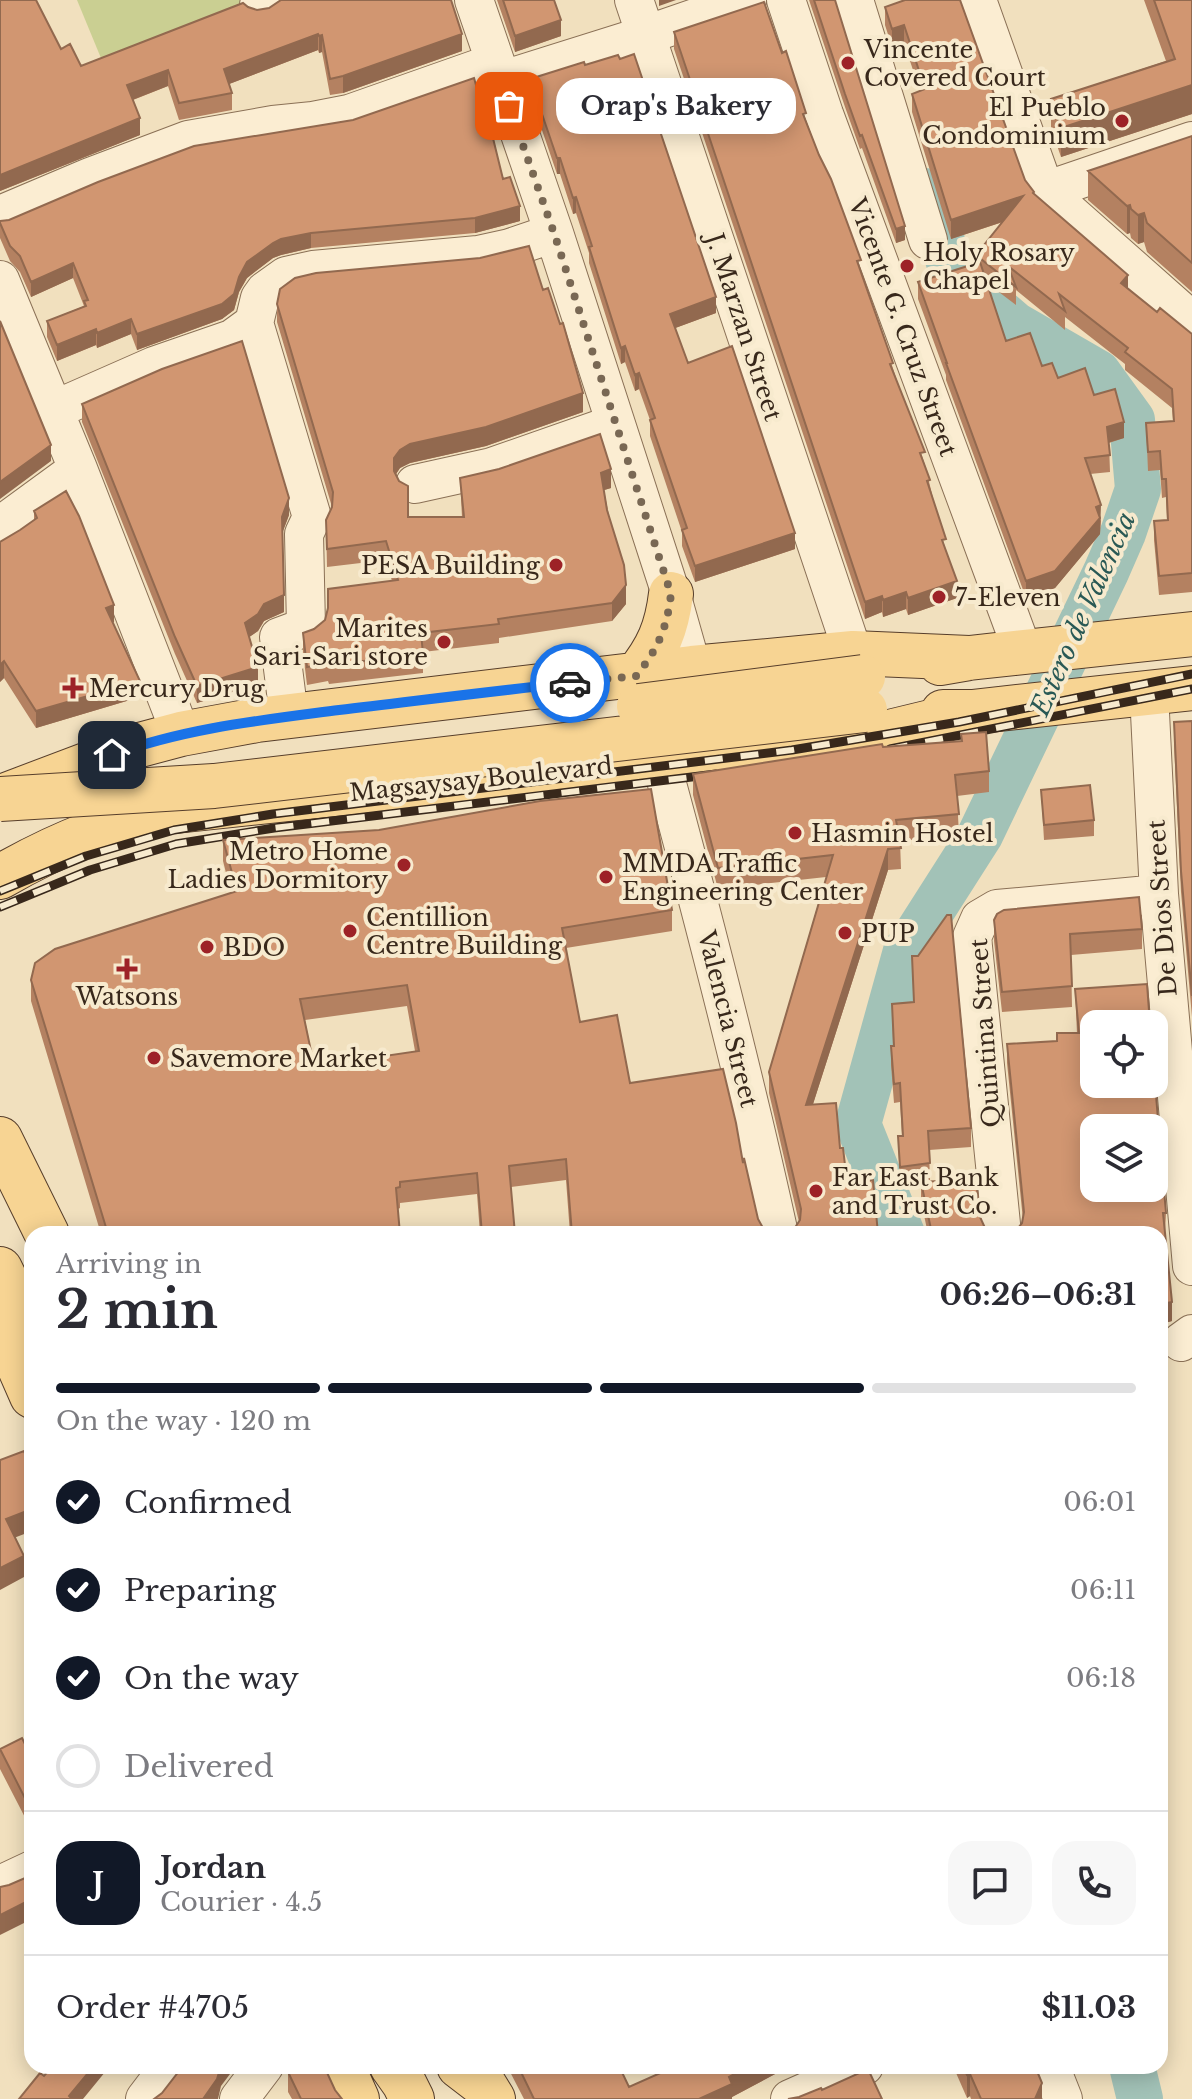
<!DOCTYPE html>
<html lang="en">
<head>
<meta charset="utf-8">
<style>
	body { margin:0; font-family:"Libre Baskerville",serif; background:#f7f7f7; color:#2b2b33; height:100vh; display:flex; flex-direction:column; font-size:30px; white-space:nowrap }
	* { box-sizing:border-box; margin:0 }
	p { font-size:26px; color:#7c7c81 }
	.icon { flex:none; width:44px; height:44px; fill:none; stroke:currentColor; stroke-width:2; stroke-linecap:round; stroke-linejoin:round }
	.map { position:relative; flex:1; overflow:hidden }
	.sheet { position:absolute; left:24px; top:1226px; width:1144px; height:848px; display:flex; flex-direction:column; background:#fff; border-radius:24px; box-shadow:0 4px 20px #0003 }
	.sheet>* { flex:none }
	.controls { position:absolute; left:1080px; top:1010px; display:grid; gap:16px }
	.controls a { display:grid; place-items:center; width:88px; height:88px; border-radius:16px; background:#fff; box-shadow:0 4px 20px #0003; font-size:40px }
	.pin { position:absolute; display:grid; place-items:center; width:68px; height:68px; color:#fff; margin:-34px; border-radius:16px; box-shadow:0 4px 12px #0006 }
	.courier { position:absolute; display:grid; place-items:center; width:80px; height:80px; margin:-40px; border:6px solid #1a73e8; border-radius:50%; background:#fff; color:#222; box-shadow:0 2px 10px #0007 }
	.bubble { position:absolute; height:56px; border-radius:24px; background:#fff; box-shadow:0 4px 20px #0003; font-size:26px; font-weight:700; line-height:56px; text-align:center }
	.summary em { font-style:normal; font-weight:700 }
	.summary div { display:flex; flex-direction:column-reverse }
	.summary { display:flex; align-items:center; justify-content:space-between; height:136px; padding:0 32px }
	h1 { font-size:52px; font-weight:700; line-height:60px }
	.bar { display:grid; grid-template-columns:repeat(4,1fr); gap:12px 8px; align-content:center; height:96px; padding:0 32px }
	.bar i { height:10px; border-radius:6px; background:#e1e1e2 }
	.bar .selected { background:#111827 }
	.bar p { grid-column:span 4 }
	.line { display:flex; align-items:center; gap:20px; padding:0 32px; border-top:2px solid #e1e1e2 }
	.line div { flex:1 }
	.round { display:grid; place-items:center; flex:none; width:84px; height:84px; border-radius:24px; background:#f7f7f7 }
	ol { padding:0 32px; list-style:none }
	li { display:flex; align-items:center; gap:24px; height:88px }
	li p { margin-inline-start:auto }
	li .icon { padding:8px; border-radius:50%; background:#111827; color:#fff; stroke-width:4 }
	li:last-child { color:#7c7c81 }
	li i { width:44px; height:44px; border:4px solid #e1e1e2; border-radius:50% }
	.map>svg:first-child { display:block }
	.green { fill:#cacf92 }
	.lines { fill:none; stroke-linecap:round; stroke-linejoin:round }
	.river { stroke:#a2c2b7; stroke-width:46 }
	.minor-casing { stroke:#8a7056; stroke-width:40 }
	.major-casing { stroke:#573e2b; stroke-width:46 }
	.minor { stroke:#fbedd2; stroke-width:38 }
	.major { stroke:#f7d493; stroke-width:44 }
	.rail-casing { stroke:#38281b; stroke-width:9 }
	.rail { stroke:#f7eace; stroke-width:6; stroke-dasharray:18; stroke-linecap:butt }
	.major-bridge-casing { stroke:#573e2b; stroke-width:46; stroke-linecap:butt }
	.major-bridge { stroke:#f7d493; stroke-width:44 }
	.wall { fill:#b48161; fill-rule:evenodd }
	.shaded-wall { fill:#92694f }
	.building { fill:#d19671; stroke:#92694f; stroke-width:2; fill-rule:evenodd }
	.done { stroke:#796854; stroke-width:8; stroke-dasharray:0 14.4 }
	.route { stroke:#1a73e8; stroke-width:10 }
	.poi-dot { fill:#9d2227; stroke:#f7eace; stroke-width:3 }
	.labels { text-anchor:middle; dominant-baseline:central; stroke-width:8; stroke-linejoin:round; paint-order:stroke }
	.poi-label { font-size:24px; fill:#38281b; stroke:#f7eace; text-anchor:start }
	.street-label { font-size:24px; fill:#38281b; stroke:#f7eace }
	.water-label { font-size:26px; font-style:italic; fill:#295955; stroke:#f7eace }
</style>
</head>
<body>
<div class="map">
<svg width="1192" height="2099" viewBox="0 0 1192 2099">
	<rect width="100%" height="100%" fill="#f1e0be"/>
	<!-- green -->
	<path class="green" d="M77,0H257L103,63Z"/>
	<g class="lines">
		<!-- river -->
		<path class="river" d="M902,1234L858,1124L906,951L980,835L1106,572L1123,533L1138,489L1132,420L1098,373L1015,325L952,271L925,191
			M1132,2066L1140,2099"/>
		<!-- minor casing -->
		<g class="minor-casing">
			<path id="minor" d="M474,0L554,233L671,594L692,668
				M634,0L853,653
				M786,0L824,114L1023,652
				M854,0L928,240
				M977,0L1045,191L1192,321
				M259,5L269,0
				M500,81L646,35L747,0
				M1045,191L1192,141
				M0,215L90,177L188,140L273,125L313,121L349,114L494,63
				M0,280L78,469L181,734
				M254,323L312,517L304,534L306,627L279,637L289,716
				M54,410L154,366L232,339L254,323L260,298L265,291L286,276L313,270L478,255L510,248L554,233
				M415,484L492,467L615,424
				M0,526L78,469
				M1149,693L1159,894L1192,1266
				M660,758C703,916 744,1074 779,1234
				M1002,1234L972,937L980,919L997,909L1159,894
				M1181,1342L1192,1334
				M0,1885L32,1870
				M1050,2066L1063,2099
				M145,2099L170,2066
				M239,2099L264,2066
				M790,2099L864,2066"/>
		</g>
		<!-- major casing -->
		<g class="major-casing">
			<path id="major" d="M940,663L969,658L1192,634
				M636,676C658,649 667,628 671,594
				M943,712H972L1192,688
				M9,794L136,746L181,734L257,720L692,668L853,653L969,658
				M0,877C52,847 107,823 166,812L869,737L972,712
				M0,1139L47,1234
				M0,1269L32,1334
				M0,1323L32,1396
				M342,2066L357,2099
				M392,2066L404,2083L412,2099
				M459,2066L485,2086L493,2099"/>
		</g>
		<!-- minor -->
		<use href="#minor" class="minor"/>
		<!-- major -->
		<use href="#major" class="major"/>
		<!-- rail casing -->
		<g class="rail-casing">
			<path id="rail" d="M890,749L1192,689
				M0,891L86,856L174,830L273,814L792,750L959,722L1192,674
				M0,907L90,870L176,844L274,828L716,774"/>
		</g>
		<!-- rail -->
		<use href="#rail" class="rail"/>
		<!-- major-bridge casing -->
		<g class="major-bridge-casing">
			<path id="major-bridge" d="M639,706L863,677
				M0,799L214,786L865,710"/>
		</g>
		<!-- major-bridge -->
		<use href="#major-bridge" class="major-bridge"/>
	</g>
	<!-- wall -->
	<path class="wall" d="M0,0L61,49L81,66L248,7L257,10L462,51L343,93L330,95L322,52L319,53L318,50L229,84L232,93V110L179,120L168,86L133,100L140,135L0,191Z
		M497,0H554L561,36L515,52Z
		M809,0H835L905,240L896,243L862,148L860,149L845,107Z
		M905,0L1034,195L1128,289L1157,312L1192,334V592L1159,595L1154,540V521L1167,520L1166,497L1162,498L1160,470L1148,471L1146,423L1173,421L1172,408L1125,370V364L1065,317V330L1016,290V305L987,283L1006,341L1058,378L1094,395L1124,438L1109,443L1110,472L1090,474L1101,521L1100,534L1055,588L1026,598L946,380V375L918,299V282L976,263V255L1003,222L951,239L912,112V94L920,91L904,43L892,47L885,25V7Z
		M1144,0H1192V114L1061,157L1051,128V99L1166,61Z
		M674,32L806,124L861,272L925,465L957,598L908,615L906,609L883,617L882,612L865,619L674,49Z
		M530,79L716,313L675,328L688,363L795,549L695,582L682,546V532L650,436V420L639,389L635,391L625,362L621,364L589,263V253L576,213L573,214L560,174H557L530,95Z
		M493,136L503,179L520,221L475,233L311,248L281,255L273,258L247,278L239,292L234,310L222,319L137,350L131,334L97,348L96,345L57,361L47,337V321L84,306L73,278L31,297L20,272L10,261L0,238V221Z
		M1192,136V292L1147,252L1144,242L1138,244L1131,238L1130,233L1127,234L1088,200V171Z
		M277,304L583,412L486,446L410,463L400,468L396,474L408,517H462L460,478L611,488L604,490L626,604L612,621L499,638V643L423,652V673L329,684L328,681L307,685L303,652V633L314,629L392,581L386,560L327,567L326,520L332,507L277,322Z
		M82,404L289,515L282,533L284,612L264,621L258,631L249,637L258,684L197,703L175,654L82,422Z
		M34,511L114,622H113L140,697L36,728L4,678L0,682L20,530L34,520Z
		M1192,721V1017L1181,892L1174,744V722Z
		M883,747L989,771V792L957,796L959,835L900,841L901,869L888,870L813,1104L840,1148L847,1182L794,1229L799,1222L769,1093V1072L826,877L718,889L693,795V774Z
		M1041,790L1094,820V836L1044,840Z
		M223,840L672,910V931L566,948L580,1022L630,1083L743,1163L758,1219L763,1228L772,1234H780H570L566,1180L511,1187L515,1234H480L477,1194L400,1203V1208L398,1209L400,1234H101L31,1001V980L231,893L223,861ZM407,1006L415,1051L357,1064L315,1070L305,1020Z
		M994,920L1142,929V949L1071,955L1072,1007L1002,1012L994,941Z
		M1075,989L1166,1213L1165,1232L1172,1321L1161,1324L1160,1328L1163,1337V1357H1160V1234L1015,1232L1022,1223L1023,1220L1007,1063V1044L1057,1041L1077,1033Z
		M892,1004L971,1128V1147L929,1150L930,1181L980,1217L985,1228L993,1234H928L921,1201V1183L900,1186L898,1136H902L900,1102L894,1103L891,1065V1046H893Z
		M32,1690V1722L27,1713V1692Z
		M0,1749L32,1758V1831L0,1769Z
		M507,2066H619L629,2087L676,2066H790L732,2097V2099H524Z
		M953,2066H1035L1042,2099H971L970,2096L967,2098Z
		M288,2072L335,2090L342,2099H292L288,2092Z"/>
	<!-- shaded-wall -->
	<path class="shaded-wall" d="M659,0H676L659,6Z
		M561,20V36L515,52V36Z
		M904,25V43L892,47V29Z
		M318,34V50L224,86V69Z
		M462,34V51L343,93V76Z
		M322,35V52L319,53V36Z
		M168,70V86L127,102V85Z
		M1192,85V114L1061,157V128Z
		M140,118V135L0,191V175Z
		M493,121V136L489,122Z
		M557,158H560V174H557Z
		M1023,196V215L951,239V220Z
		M576,197V213L573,214V198Z
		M1130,205V233L1127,234V206Z
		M520,206V221L475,233V218Z
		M1144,213V242L1138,244V215Z
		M905,226V240L896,243V229Z
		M311,233V248L281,255L273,258L247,278L239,292L234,310L222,319L137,350V334L247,262L273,243L281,239Z
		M73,263V278L31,297V282Z
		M1128,275V294L1121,283Z
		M716,297V313L670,330V314Z
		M131,319V334L97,348V333Z
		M96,329V345L57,361V345Z
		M625,346V362L621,364V348Z
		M639,373V389L635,391V375Z
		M583,393V412L486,446L410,463L400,468L394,477V458L400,450L410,444Z
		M1124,422V438L1107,443V427Z
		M51,445V461L0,499V482Z
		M611,469V488L601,491V473Z
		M289,498V515L282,534V517Z
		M1101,505L1100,534L1055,588L1026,598V581L1096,507Z
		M795,533V549L695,582V566Z
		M957,581V598L908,615V598Z
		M626,585V604L612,621V603Z
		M906,592V609L883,617V600Z
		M284,595V612L264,621L258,631L245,640V623L264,604Z
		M882,596V612L865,619V602Z
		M114,605V622L106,624V608Z
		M4,661V678L0,682V665Z
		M258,667V684L197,703V686Z
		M140,681V697L36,728V711Z
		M888,849V870L806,1126V1105Z
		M1172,1302V1321L1161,1324L1160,1332L1161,1304Z
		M32,1509V1531L6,1541V1519Z
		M24,1556V1577L0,1590V1568Z
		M32,1899V1919L0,1935V1915Z
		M94,2066H110L83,2099H69V2096Z
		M221,2066H236L221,2086L218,2099H203Z
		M749,2066H790L732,2097V2099H699L729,2077Z
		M970,2074V2096L967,2098V2075Z
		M1042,2083V2099H1035Z"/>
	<!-- building -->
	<path class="building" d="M0,0H36L61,49L70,44L81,66L243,3L248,7L257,10L269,8L281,0H451L462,34L343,76L330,79L322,35L319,36L318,34L224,69L232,93L179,103L168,70L127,85L140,118L0,175Z
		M503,0H554L561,20L515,36Z
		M814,0H835L905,226L896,229L862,135L860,136L845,94Z
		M905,0H960L1025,180L1034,192L1033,193L1128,275L1121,283L1157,312L1160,308L1192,334V573L1159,576L1154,521L1168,520L1166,479H1162L1160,451L1148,452L1146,423L1174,421L1172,389L1125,352L1128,348L1059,294L1065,311L1008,266L1016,287L976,255L1023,196L951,220L912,94L925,89L904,25L892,29L885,7Z
		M1154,0H1192V85L1061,128L1051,99L1175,59Z
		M764,2L782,53L786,51L806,113L803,114L819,155L831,179L861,260L857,261L893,363L890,364L925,452L920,453L930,480L927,481L946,539L942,540L957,581L908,598L906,592L883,600L882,596L865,602L674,32Z
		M634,54L716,297L670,314L688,363L732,346L795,533L695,566L682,530L687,528L650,420L655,418L639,373L635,375L625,346L621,348L589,247L592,246L576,197L573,198L560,158H557L530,79L584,62L585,65L618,55L620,59Z
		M474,78L480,99L486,97L493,121L489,122L503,179L510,177L520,206L475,218L311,233L281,239L273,243L247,262L239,277L234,294L222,304L137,334L131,319L97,333L96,329L57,345L47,321L86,306L84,301L88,300L73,263L31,282L20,256L10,246L0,223V221L9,220L98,182L194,146L353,120Z
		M1192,136V263L1147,223L1144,213L1138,215L1131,209L1130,205L1127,206L1088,171Z
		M529,246L543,290L548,288L560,324L563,323L583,393L486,427L410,444L400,450L394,458V471L399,481L408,486V517H464L460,478L499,469L600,434L611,469L601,473L607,510L624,565L626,585L612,603L498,619L499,624L421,633L423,654L329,665L328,663L307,667L303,633L314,629L325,620L328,608V589L398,580L386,541L327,549L326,520L332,507L333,492L277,304L280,289L295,278L316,273L480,258Z
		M980,262L1006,341L1030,333L1042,366L1052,363L1058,378L1085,368L1094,395L1115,389L1124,422L1107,427L1110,455L1085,458L1101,505L1096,507L1100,518L1055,571L1026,581L946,363H947L918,282Z
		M0,321L51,445L0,482Z
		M242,341L289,498L282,517L284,595L264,604L258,614L245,623L258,667L197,686L175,637L82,404L162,369Z
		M66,491L79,516L114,605L106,608L140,681L36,711L4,661L0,665V542L20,530L37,518L34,511Z
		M1192,721V996L1181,871L1174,722Z
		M986,732L989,771L955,775L959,814L896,820L901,848L888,849L806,1105L836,1103L840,1148H843L847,1182L873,1180L878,1234H785L794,1229L800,1220L801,1209L769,1072L833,855L718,868L693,774L882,744L883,747L962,741L961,734Z
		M1090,785L1094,820L1044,825L1041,790Z
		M651,789L672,910L562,928L580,1022L617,1015L630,1083L723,1069L736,1123L743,1163L744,1158L758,1219L763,1228L772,1234H780H572L566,1159L509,1166L515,1234H482L477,1173L400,1182V1187L396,1188L400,1234H108L31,980L35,963L55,949L237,891L223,840L379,830L540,801ZM407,985L419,1051L357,1060V1064L315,1070L300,999Z
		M1139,897L1142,929L1070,934L1072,986L1002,992L994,920L997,914L1004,910Z
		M947,915H951L971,1128L928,1131L930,1163L900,1167L898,1136H903L900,1083L894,1084L891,1046H894L892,1004L914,1002L912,956H918Z
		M1147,984L1150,1024H1094V1084H1154V1072L1166,1213H1163L1172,1302L1161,1304L1160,1313V1234H1010L1015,1232L1022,1223L1024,1212L1007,1044L1057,1041V1033H1079L1075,989ZM1094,1128H1154V1188H1094Z
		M976,1179L980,1217L985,1228L993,1234H932L921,1182Z
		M24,1451L32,1472V1509L6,1519L24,1556L0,1568V1460Z
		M32,1690V1701L27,1692Z
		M22,1738L32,1758V1812L0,1749Z
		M32,1875V1899L0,1915V1887L9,1885Z
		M53,2066H94L69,2096L71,2098L70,2099H19L40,2073L44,2076Z
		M183,2066H221L217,2079L203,2099H154L162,2093Z
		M302,2066H324L335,2090L342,2099H301L288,2072Z
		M518,2066H619L629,2087L676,2066H749L729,2077L732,2084L699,2099H534Z
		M963,2066H1035L1042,2083L1035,2099H981L970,2074L967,2075Z
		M868,2069L882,2099H788L799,2097L821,2088L822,2090Z"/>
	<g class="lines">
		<!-- done -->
		<path class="done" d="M509,106L554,233L671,594C667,628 658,649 636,676L570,683"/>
		<!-- route -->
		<path class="route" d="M112,755C185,728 263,720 339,710C416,701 493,691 570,683"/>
	</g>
	<!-- markers -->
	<g class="poi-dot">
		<circle cx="848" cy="63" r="8"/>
		<circle cx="1122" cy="121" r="8"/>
		<circle cx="907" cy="266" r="8"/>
		<circle cx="556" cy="565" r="8"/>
		<circle cx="939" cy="597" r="8"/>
		<circle cx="444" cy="642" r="8"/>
		<path d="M69 676h8v8h8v8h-8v8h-8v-8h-8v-8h8z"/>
		<circle cx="795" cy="833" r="8"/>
		<circle cx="404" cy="865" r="8"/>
		<circle cx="606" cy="877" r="8"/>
		<circle cx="350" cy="931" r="8"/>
		<circle cx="845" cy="933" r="8"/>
		<circle cx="207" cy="947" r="8"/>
		<path d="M123 957h8v8h8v8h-8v8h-8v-8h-8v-8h8z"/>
		<circle cx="154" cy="1058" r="8"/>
		<circle cx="816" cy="1191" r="8"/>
	</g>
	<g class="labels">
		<!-- poi labels -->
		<g class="poi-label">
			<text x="864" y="49">Vincente<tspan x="864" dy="28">Covered Court</tspan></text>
			<text x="1106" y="107" text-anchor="end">El Pueblo<tspan x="1106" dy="28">Condominium</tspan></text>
			<text x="923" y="252">Holy Rosary<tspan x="923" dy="28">Chapel</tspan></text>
			<text x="540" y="565" text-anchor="end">PESA Building</text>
			<text x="955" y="597">7-Eleven</text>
			<text x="428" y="628" text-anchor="end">Marites<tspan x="428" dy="28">Sari-Sari store</tspan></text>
			<text x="89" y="688">Mercury Drug</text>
			<text x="811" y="833">Hasmin Hostel</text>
			<text x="388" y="851" text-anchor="end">Metro Home<tspan x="388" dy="28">Ladies Dormitory</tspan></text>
			<text x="622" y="863">MMDA Traffic<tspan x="622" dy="28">Engineering Center</tspan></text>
			<text x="366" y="917">Centillion<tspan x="366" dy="28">Centre Building</tspan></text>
			<text x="861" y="933">PUP</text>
			<text x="223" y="947">BDO</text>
			<text x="127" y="996" text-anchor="middle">Watsons</text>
			<text x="170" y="1058">Savemore Market</text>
			<text x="832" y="1177">Far East Bank<tspan x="832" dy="28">and Trust Co.</tspan></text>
		</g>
		<!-- street labels -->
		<g class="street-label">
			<text transform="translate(744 327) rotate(72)">J. Marzan Street</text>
			<text transform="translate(903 327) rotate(70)">Vicente G. Cruz Street</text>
			<text transform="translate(481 779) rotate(-6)">Magsaysay Boulevard</text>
			<text transform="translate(1162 908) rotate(-94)">De Dios Street</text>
			<text transform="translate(728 1019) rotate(76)">Valencia Street</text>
			<text transform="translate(985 1033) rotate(-94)">Quintina Street</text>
		</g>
		<!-- water labels -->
		<g class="water-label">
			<text transform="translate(1083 614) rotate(-66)">Estero de Valencia</text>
		</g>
	</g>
</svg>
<div class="controls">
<a><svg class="icon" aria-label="locate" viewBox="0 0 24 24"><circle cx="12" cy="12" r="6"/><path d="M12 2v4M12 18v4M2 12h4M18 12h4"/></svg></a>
<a><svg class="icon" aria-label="layers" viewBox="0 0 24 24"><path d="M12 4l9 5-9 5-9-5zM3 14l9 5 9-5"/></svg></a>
</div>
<div class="pin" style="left:509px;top:106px;background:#ea580c"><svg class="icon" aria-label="bag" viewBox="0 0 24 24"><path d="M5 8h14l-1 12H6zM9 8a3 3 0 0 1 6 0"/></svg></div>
<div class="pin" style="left:112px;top:755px;background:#1f2937"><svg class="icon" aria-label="home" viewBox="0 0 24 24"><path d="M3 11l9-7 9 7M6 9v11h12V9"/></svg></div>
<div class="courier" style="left:570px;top:683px"><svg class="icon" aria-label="car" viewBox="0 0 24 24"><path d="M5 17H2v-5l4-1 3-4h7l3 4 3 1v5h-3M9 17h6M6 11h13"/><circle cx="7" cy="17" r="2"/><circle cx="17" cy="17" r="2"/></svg></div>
<div class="bubble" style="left:556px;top:78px;width:240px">Orap's Bakery</div>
<section class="sheet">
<div class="summary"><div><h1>2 min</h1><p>Arriving in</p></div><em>06:26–06:31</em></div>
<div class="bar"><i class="selected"></i><i class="selected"></i><i class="selected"></i><i></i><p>On the way · 120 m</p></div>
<ol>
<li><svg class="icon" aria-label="check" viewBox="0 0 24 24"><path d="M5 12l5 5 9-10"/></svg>Confirmed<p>06:01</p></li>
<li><svg class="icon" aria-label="check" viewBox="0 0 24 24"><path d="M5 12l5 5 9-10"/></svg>Preparing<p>06:11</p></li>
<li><svg class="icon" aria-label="check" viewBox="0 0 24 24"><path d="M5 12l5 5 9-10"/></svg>On the way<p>06:18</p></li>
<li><i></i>Delivered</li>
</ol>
<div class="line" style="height:144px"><b class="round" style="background:#111827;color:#fff">J</b><div><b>Jordan</b><p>Courier · 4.5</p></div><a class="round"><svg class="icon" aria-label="chat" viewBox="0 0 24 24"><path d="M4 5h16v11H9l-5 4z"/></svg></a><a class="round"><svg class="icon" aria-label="phone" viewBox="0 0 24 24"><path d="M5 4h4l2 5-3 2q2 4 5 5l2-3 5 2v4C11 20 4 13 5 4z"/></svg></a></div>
<div class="line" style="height:104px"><div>Order #4705</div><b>$11.03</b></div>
</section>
</div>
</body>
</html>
